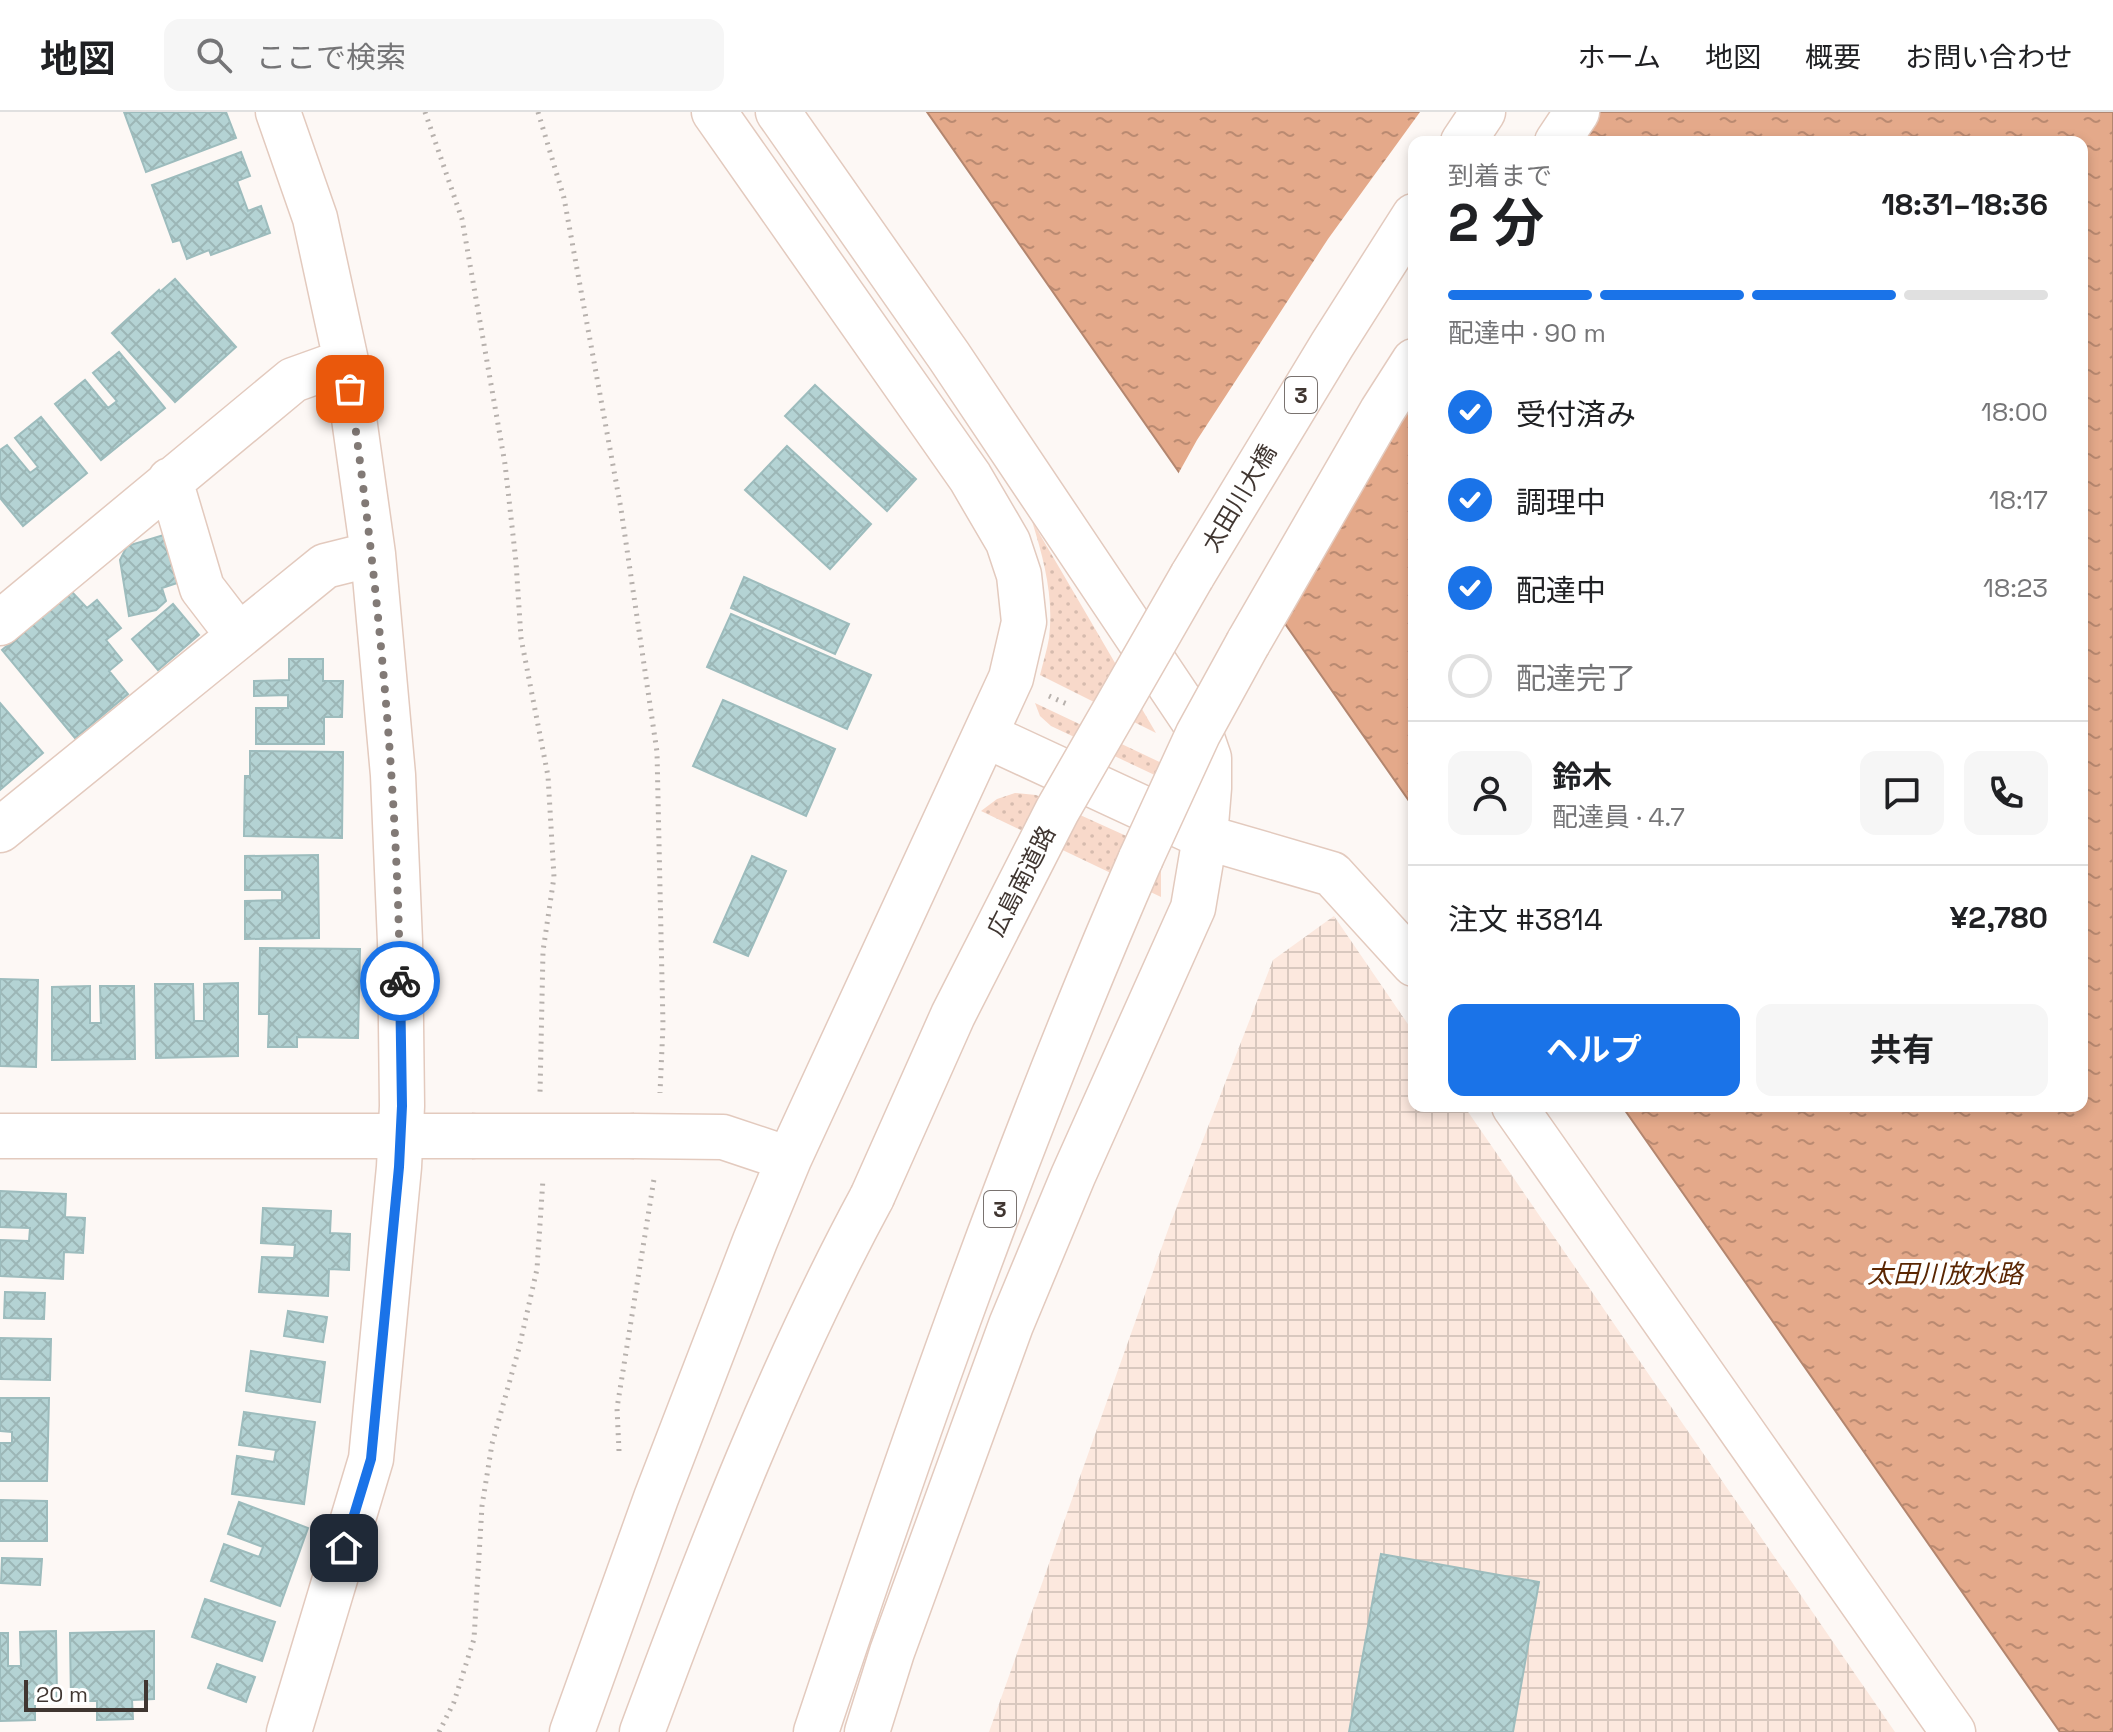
<!DOCTYPE html>
<html lang="ja">
<head>
<meta charset="utf-8">
<style>
	body { margin:0; font-family:"Space Grotesk","Noto Sans JP",sans-serif; background:#f6f6f6; color:#202124; height:100vh; display:flex; flex-direction:column; font-size:30px; white-space:nowrap }
	* { box-sizing:border-box; margin:0 }
	p { font-size:26px; color:#757577 }
	.icon { flex:none; width:44px; height:44px; fill:none; stroke:currentColor; stroke-width:2; stroke-linecap:round; stroke-linejoin:round }
	.map { position:relative; flex:1; overflow:hidden }
	.sheet { position:absolute; left:1408px; top:24px; width:680px; height:976px; display:flex; flex-direction:column; background:#fff; border-radius:16px; box-shadow:0 4px 12px #0003 }
	.sheet>* { flex:none }
	.scale { position:absolute; left:24px; bottom:20px; width:124px; box-sizing:border-box; padding-left:8px; border:4px solid #403631; border-top:0; font-size:22px; line-height:28px; white-space:nowrap; color:#403631; -webkit-text-stroke:6px #fff; paint-order:stroke }
	.pin { position:absolute; display:grid; place-items:center; width:68px; height:68px; color:#fff; margin:-34px; border-radius:16px; box-shadow:0 4px 12px #0006 }
	.courier { position:absolute; display:grid; place-items:center; width:80px; height:80px; margin:-40px; border:6px solid #1a73e8; border-radius:50%; background:#fff; color:#222; box-shadow:0 2px 10px #0007 }
	.overview em { font-style:normal; font-weight:700 }
	.overview div { display:flex; flex-direction:column-reverse }
	.overview { display:flex; align-items:center; justify-content:space-between; height:136px; padding:0 40px }
	h1 { font-size:52px; font-weight:700; line-height:60px }
	.bar { display:grid; grid-template-columns:repeat(4,1fr); gap:12px 8px; align-content:center; height:96px; padding:0 40px }
	.bar i { height:10px; border-radius:6px; background:#e0e0e0 }
	.bar .selected { background:#1a73e8 }
	.bar p { grid-column:span 4 }
	.line { display:flex; align-items:center; gap:20px; padding:0 40px; border-top:2px solid #e0e0e0 }
	.line div { flex:1 }
	.round { display:grid; place-items:center; flex:none; width:84px; height:84px; border-radius:16px; background:#f6f6f6 }
	ol { padding:0 40px; list-style:none }
	li { display:flex; align-items:center; gap:24px; height:88px }
	li p { margin-inline-start:auto }
	li .icon { padding:8px; border-radius:50%; background:#1a73e8; color:#fff; stroke-width:4 }
	li:last-child { color:#757577 }
	li i { width:44px; height:44px; border:4px solid #e0e0e0; border-radius:50% }
	.cta { display:flex; gap:16px; margin-top:auto; padding:16px 40px }
	.cta a { flex:1; height:92px; border-radius:16px; background:#1a73e8; color:#fff; font-size:32px; font-weight:700; line-height:92px; text-align:center }
	.cta a+a { background:#f6f6f6; color:#202124 }
	header { display:flex; align-items:center; gap:48px; box-sizing:border-box; height:112px; padding:0 40px; background:#fff; border-bottom:2px solid #e0e0e0 }
	header strong { font-size:38px }
	nav { display:flex; gap:44px; margin-inline-start:auto; font-size:28px }
	.search { width:560px; height:72px; background:#f6f6f6; display:flex; align-items:center; gap:20px; box-sizing:border-box; padding:0 28px; border-radius:16px; color:#757577; font-size:30px }
	.map>svg:first-child { display:block }
	.industrial { fill:url(#industrial-grid) }
	.grass { fill:url(#grass-dots) }
	.water { fill:url(#water-ripples); stroke:#b3866f; stroke-width:2 }
	.pier { fill:#fdf8f5 }
	.building { fill:url(#building-cross-hatch); stroke:#9dbcbd; stroke-width:2 }
	.lines { fill:none; stroke-linecap:round; stroke-linejoin:round }
	.street-casing { stroke:#e3cabe; stroke-width:47 }
	.secondary-casing { stroke:#e3cabe; stroke-width:47 }
	.highway-casing { stroke:#e3cabe; stroke-width:47 }
	.path { stroke:#b7b1ad; stroke-width:5; stroke-dasharray:2 6; stroke-linecap:butt }
	.street { stroke:#fff; stroke-width:44 }
	.secondary { stroke:#fff; stroke-width:44 }
	.highway { stroke:#fff; stroke-width:44 }
	.secondary-bridge-casing { stroke:#e3cabe; stroke-width:47; stroke-linecap:butt }
	.highway-bridge-casing { stroke:#e3cabe; stroke-width:47; stroke-linecap:butt }
	.secondary-bridge { stroke:#fff; stroke-width:44 }
	.highway-bridge { stroke:#fff; stroke-width:44 }
	.done { stroke:#827a76; stroke-width:8; stroke-dasharray:0 14.4 }
	.route { stroke:#1a73e8; stroke-width:10 }
	.labels { text-anchor:middle; dominant-baseline:central; stroke-width:8; stroke-linejoin:round; paint-order:stroke }
	.shield { fill:#fff; stroke:#79726f; stroke-width:2 }
	.shield-label { font-size:22px; font-weight:bold; fill:#403631 }
	.street-label { font-size:24px; fill:#403631; stroke:#fff }
	.water-label { font-size:26px; font-style:italic; fill:#5a2602; stroke:#fff }
</style>
</head>
<body>
<header>
<strong>地図</strong>
<div class="search"><svg class="icon" aria-label="search" viewBox="0 0 24 24"><circle cx="10" cy="10" r="6"/><path d="M15 15l6 6"/></svg>ここで検索</div>
<nav><a>ホーム</a><a>地図</a><a>概要</a><a>お問い合わせ</a></nav>
</header>
<div class="map">
<svg width="2113" height="1620" viewBox="0 0 2113 1620">
	<defs>
		<pattern id="industrial-grid" width="8" height="8" patternUnits="userSpaceOnUse" patternTransform="scale(2)"><rect width="8" height="8" fill="#fce8de"/><path d="M0 4h8M4 0v8" fill="none" stroke="#d9c8bf"/></pattern>
		<pattern id="grass-dots" width="8" height="8" patternUnits="userSpaceOnUse" patternTransform="scale(2)"><rect width="8" height="8" fill="#f8d9ca"/><path d="M2 2h.1M6 6h.1" fill="none" stroke="#d6bbae" stroke-width="1.8" stroke-linecap="round"/></pattern>
		<pattern id="water-ripples" width="26" height="14" patternUnits="userSpaceOnUse" patternTransform="scale(2)"><rect width="26" height="14" fill="#e4a98a"/><path d="M2 4q2-2 4 0t4 0M15 11q2-2 4 0t4 0" fill="none" stroke="#ba8a71"/></pattern>
		<pattern id="building-cross-hatch" width="8" height="8" patternUnits="userSpaceOnUse" patternTransform="scale(2)"><rect width="8" height="8" fill="#b4d3d4"/><path d="M0 0l8 8M0 8l8-8" fill="none" stroke="#9cb6b6"/></pattern>
	</defs>
	<rect width="100%" height="100%" fill="#fdf8f5"/>
	<!-- industrial -->
	<path class="industrial" d="M1334,804L1414,921V994H1464L1895,1620H989L1169,1115L1273,848Z"/>
	<!-- grass -->
	<path class="grass" d="M1032,409L1156,621L1040,563C1043,551 1047,538 1049,526C1054,485 1044,448 1032,409Z
		M1035,591L1168,654L1180,675L1051,614L1040,604Z
		M1015,681L1036,683L1133,727L1149,740L1161,755V785L981,699L997,687Z"/>
	<!-- water -->
	<path class="water" d="M927,0H2113V1620H2060L1622,994H2082V30H1414V696Z"/>
	<!-- pier -->
	<path class="pier" d="M1420,0H1600L1580,30H1414V273L1277,508L1177,364L1197,328L1328,127Z"/>
	<!-- building -->
	<path class="building" d="M124,0H226L236,26L146,60Z
		M241,40L250,64L237,69L248,99L261,94L270,121L211,143L209,138L187,147L180,128L173,130L152,73Z
		M175,167L236,235L175,290L112,221L159,178L160,180Z
		M119,240L165,296L101,348L55,292L85,268L108,296L117,289L93,261Z
		M815,273L916,367L887,399L785,304Z
		M41,305L87,361L23,414L0,386V338L7,333L30,361L38,355L15,326Z
		M787,334L871,412L830,457L745,378Z
		M167,422L177,471L162,476L166,489L156,498L129,504L120,448L127,434Z
		M744,465L849,512L835,542L731,496Z
		M72,480L87,496L97,488L121,516L106,528L122,548L109,559L128,582L75,626L2,538Z
		M173,492L199,523L158,558L132,527Z
		M731,502L871,563L847,617L707,555Z
		M289,547H323V569H343L342,605H324V632H256V596H288V583L254,584V569L289,568Z
		M723,588L835,637L806,704L693,654Z
		M0,591L43,641L0,678Z
		M250,639L343,640L342,726L244,724L245,664H250Z
		M318,743L319,826L245,827V789L282,788V778H245V744Z
		M752,744L786,759L748,844L714,830Z
		M260,836L360,837L358,926L297,925V935H268L269,902H259Z
		M0,867L38,868L36,955L0,954Z
		M238,871V944L156,946L155,872H193L194,909H204V872Z
		M90,874V911H101L100,874H134L135,947L52,948V875Z
		M0,1079L66,1082L65,1105L85,1106L83,1141L64,1140L63,1167L0,1164V1128L29,1129L30,1116L0,1115Z
		M263,1096L331,1099L330,1121L350,1122L349,1158L329,1157L328,1184L259,1180L262,1145L294,1146L295,1133L261,1131Z
		M5,1180L45,1181L44,1207L4,1206Z
		M288,1199L327,1205L323,1230L284,1224Z
		M0,1226L51,1227L50,1268L0,1267Z
		M251,1239L325,1250L320,1290L246,1279Z
		M0,1286H49L47,1369H0V1331H12V1320L0,1319Z
		M244,1300L315,1310L304,1392L232,1382L237,1344L274,1350L276,1338L239,1333Z
		M0,1388L47,1389V1429H0Z
		M239,1390L308,1416L280,1494L211,1469L224,1432L259,1445L263,1435L228,1422Z
		M1381,1442L1539,1470L1513,1620H1349Z
		M2,1446L42,1447L40,1473L1,1471Z
		M205,1487L275,1510L262,1549L192,1525Z
		M56,1519L57,1588H35V1608L0,1609V1521H8V1554H21L20,1520Z
		M154,1519V1587L132,1588L133,1607L97,1608V1589H71L70,1521Z
		M217,1552L255,1565L246,1590L208,1576Z"/>
	<g class="lines">
		<!-- street casing -->
		<g class="street-casing">
			<path id="street" d="M278,0L315,106L346,249L373,442L393,663L400,830L402,994L399,1055L371,1347L289,1620
				M170,368L202,476L238,523
				M0,511L293,268L346,249
				M0,718L325,454L373,442"/>
		</g>
		<!-- secondary casing -->
		<g class="secondary-casing">
			<path id="secondary" d="M778,0L949,244L1199,617L1209,646V676L1205,725L1193,796L1073,1064L1011,1213L892,1540L867,1620
				M985,623L1205,725L1332,762L1414,852
				M1514,994L1953,1620
				M0,1024H472
				M634,1024L723,1025L789,1047
				M572,1620L656,1386L755,1129L789,1047L1011,566L1024,510L1019,463L1008,430L970,365L714,0"/>
		</g>
		<!-- highway casing -->
		<g class="highway-casing">
			<path id="highway" d="M1463,30L1483,0
				M1557,30L1577,0
				M1192,464L1332,233L1414,104
				M1248,531L1382,299L1414,249
				M642,1620C709,1439 780,1255 872,1085
				M816,1620C914,1325 1017,1030 1141,746"/>
		</g>
		<!-- path -->
		<path class="path" d="M425,0L462,107L505,352L516,450L521,526L548,664L554,765L543,839L540,981
			M538,0L564,86L621,397L657,640L663,913L660,981
			M1049,584L1069,593
			M619,1339L617,1296L654,1067
			M439,1620L454,1590L474,1527L482,1394L492,1332L519,1236L537,1157L543,1067"/>
		<!-- street -->
		<use href="#street" class="street"/>
		<!-- secondary -->
		<use href="#secondary" class="secondary"/>
		<!-- highway -->
		<use href="#highway" class="highway"/>
		<!-- secondary-bridge casing -->
		<g class="secondary-bridge-casing">
			<path id="secondary-bridge" d="M472,1024H634"/>
		</g>
		<!-- highway-bridge casing -->
		<g class="highway-bridge-casing">
			<path id="highway-bridge" d="M1141,746L1198,622L1248,531
				M872,1085L953,903L1057,699L1192,464"/>
		</g>
		<!-- secondary-bridge -->
		<use href="#secondary-bridge" class="secondary-bridge"/>
		<!-- highway-bridge -->
		<use href="#highway-bridge" class="highway-bridge"/>
	</g>
	<g class="lines">
		<!-- done -->
		<path class="done" d="M350,277C378,473 397,671 400,869"/>
		<!-- route -->
		<path class="route" d="M344,1436L371,1347L399,1055L402,994L400,869"/>
	</g>
	<g class="labels">
		<!-- shield labels -->
		<g class="shield">
			<rect x="1285" y="265" width="32" height="36" rx="6"/>
			<rect x="984" y="1079" width="32" height="36" rx="6"/>
		</g>
		<g class="shield-label">
			<text x="1301" y="283">3</text>
			<text x="1000" y="1097">3</text>
		</g>
		<!-- street labels -->
		<g class="street-label">
			<text transform="translate(1239 386) rotate(-59)">太田川大橋</text>
			<text transform="translate(1021 769) rotate(-63)">広島南道路</text>
		</g>
		<!-- water labels -->
		<g class="water-label">
			<text x="1945" y="1162">太田川放水路</text>
		</g>
	</g>
</svg>
<div class="scale">20 m</div>
<div class="pin" style="left:350px;top:277px;background:#ea580c"><svg class="icon" aria-label="bag" viewBox="0 0 24 24"><path d="M5 8h14l-1 12H6zM9 8a3 3 0 0 1 6 0"/></svg></div>
<div class="pin" style="left:344px;top:1436px;background:#1f2937"><svg class="icon" aria-label="home" viewBox="0 0 24 24"><path d="M3 11l9-7 9 7M6 9v11h12V9"/></svg></div>
<div class="courier" style="left:400px;top:869px"><svg class="icon" aria-label="bike" viewBox="0 0 24 24"><circle cx="6" cy="16" r="4"/><circle cx="18" cy="16" r="4"/><path d="M6 16l4-8h5l3 8M10 8l3 8H6M13 5h3"/></svg></div>
<section class="sheet">
<div class="overview"><div><h1>2 分</h1><p>到着まで</p></div><em>18:31–18:36</em></div>
<div class="bar"><i class="selected"></i><i class="selected"></i><i class="selected"></i><i></i><p>配達中 · 90 m</p></div>
<ol>
<li><svg class="icon" aria-label="check" viewBox="0 0 24 24"><path d="M5 12l5 5 9-10"/></svg>受付済み<p>18:00</p></li>
<li><svg class="icon" aria-label="check" viewBox="0 0 24 24"><path d="M5 12l5 5 9-10"/></svg>調理中<p>18:17</p></li>
<li><svg class="icon" aria-label="check" viewBox="0 0 24 24"><path d="M5 12l5 5 9-10"/></svg>配達中<p>18:23</p></li>
<li><i></i>配達完了</li>
</ol>
<div class="line" style="height:144px"><a class="round"><svg class="icon" aria-label="person" viewBox="0 0 24 24"><circle cx="12" cy="8" r="4"/><path d="M4 21q1-7 8-7t8 7"/></svg></a><div><b>鈴木</b><p>配達員 · 4.7</p></div><a class="round"><svg class="icon" aria-label="chat" viewBox="0 0 24 24"><path d="M4 5h16v11H9l-5 4z"/></svg></a><a class="round"><svg class="icon" aria-label="phone" viewBox="0 0 24 24"><path d="M5 4h4l2 5-3 2q2 4 5 5l2-3 5 2v4C11 20 4 13 5 4z"/></svg></a></div>
<div class="line" style="height:104px"><div>注文 #3814</div><b>¥2,780</b></div>
<div class="cta"><a>ヘルプ</a><a>共有</a></div>
</section>
</div>
</body>
</html>
